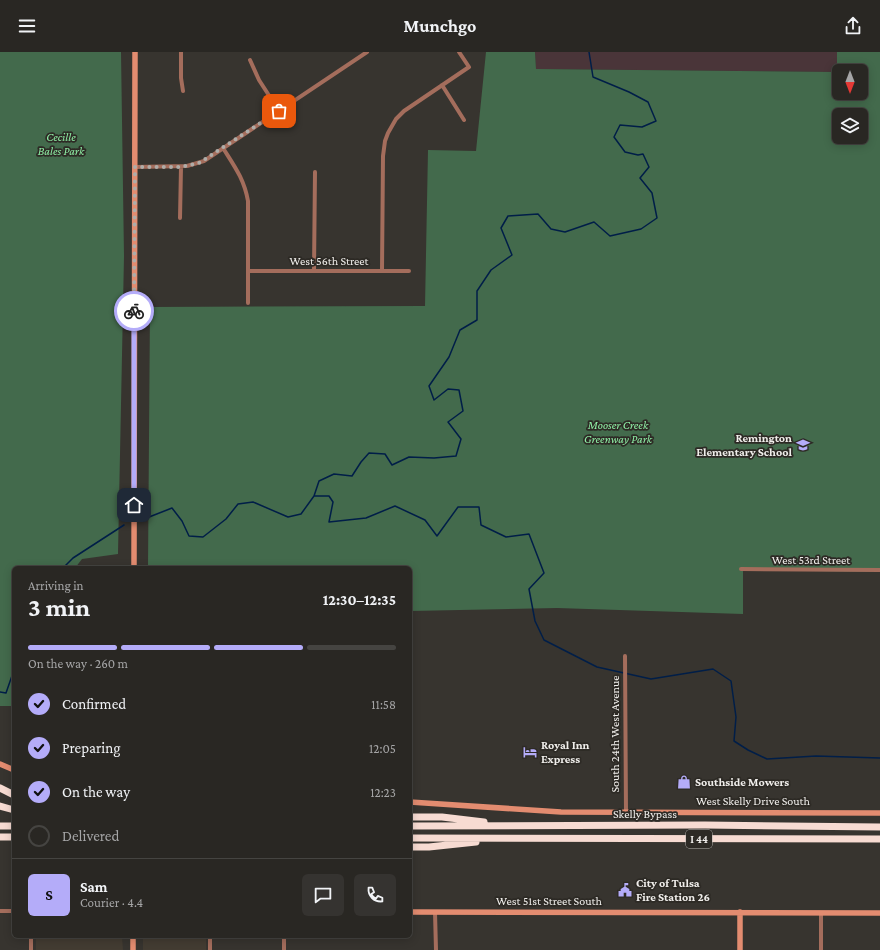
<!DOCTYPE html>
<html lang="en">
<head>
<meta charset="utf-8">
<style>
	body { margin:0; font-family:"Crimson Pro",serif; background:#353330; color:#f1f3f6; height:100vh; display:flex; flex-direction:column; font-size:15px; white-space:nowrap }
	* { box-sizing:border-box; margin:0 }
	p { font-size:13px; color:#a5a5a6 }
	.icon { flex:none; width:22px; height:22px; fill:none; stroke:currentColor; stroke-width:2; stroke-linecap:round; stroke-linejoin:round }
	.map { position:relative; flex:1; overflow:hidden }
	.details { position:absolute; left:12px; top:514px; width:400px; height:372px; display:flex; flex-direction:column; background:#292723; border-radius:6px; box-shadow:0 2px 10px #0003,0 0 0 1px #454441 }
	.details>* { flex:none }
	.needle { width:26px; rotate:180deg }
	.tools { position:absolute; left:832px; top:12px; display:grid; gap:8px }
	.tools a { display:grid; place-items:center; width:36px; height:36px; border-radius:6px; background:#292723; box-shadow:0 2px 10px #0003,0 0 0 1px #454441; font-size:20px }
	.pin { position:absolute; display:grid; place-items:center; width:34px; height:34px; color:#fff; margin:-17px; border-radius:8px; box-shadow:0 2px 6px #0006 }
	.courier { position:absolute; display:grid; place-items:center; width:40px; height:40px; margin:-20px; border:3px solid #b4acf9; border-radius:50%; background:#fff; color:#222; box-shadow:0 1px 5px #0007 }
	.overview em { font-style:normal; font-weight:700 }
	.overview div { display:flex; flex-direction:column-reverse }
	.overview { display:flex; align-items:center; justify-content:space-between; height:68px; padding:0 16px }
	h1 { font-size:26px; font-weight:700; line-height:30px }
	.bar { display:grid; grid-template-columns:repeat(4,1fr); gap:6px 4px; align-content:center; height:48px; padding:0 16px }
	.bar i { height:5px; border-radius:3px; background:#454441 }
	.bar .on { background:#b4acf9 }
	.bar p { grid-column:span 4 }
	.line { display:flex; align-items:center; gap:10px; padding:0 16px; border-top:1px solid #454441 }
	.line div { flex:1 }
	.round { display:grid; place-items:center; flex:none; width:42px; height:42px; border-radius:6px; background:#353330 }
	ol { padding:0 16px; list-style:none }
	li { display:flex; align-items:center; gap:12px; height:44px }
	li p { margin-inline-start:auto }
	li .icon { padding:4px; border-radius:50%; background:#b4acf9; color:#111; stroke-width:4 }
	li:last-child { color:#a5a5a6 }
	li i { width:22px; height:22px; border:2px solid #454441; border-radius:50% }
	header { display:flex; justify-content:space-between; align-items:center; height:52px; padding:0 16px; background:#292723; font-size:18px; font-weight:700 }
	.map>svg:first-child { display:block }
	.built { fill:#433c32 }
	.industrial { fill:#4a3539 }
	.green { fill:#436a4c; fill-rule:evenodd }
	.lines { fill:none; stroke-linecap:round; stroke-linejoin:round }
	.stream { stroke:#001e48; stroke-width:1.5 }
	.street { stroke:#a46d5c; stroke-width:4 }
	.secondary { stroke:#e38c70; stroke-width:5.5 }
	.highway { stroke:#f7dbd2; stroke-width:7 }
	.done { stroke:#afada9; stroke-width:4; stroke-dasharray:0 7.2 }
	.route { stroke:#b4acf9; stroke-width:5 }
	.labels { text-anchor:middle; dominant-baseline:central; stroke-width:3.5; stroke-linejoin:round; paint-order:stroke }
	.shield { fill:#2d2a25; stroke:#b6b3b0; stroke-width:1 }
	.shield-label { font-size:11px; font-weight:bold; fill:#f0eeeb }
	.park-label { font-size:12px; font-style:italic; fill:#8ff0a6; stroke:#2d2a25 }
	.street-label { font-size:12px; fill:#f0eeeb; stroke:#2d2a25 }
	.poi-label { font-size:12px; font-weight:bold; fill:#f0eeeb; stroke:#2d2a25; text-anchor:start }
</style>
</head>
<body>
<header><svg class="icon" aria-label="menu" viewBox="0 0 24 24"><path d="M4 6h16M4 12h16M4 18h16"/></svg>Munchgo<svg class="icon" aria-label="share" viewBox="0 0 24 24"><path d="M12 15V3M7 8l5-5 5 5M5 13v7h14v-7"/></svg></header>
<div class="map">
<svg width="880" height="898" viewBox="0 0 880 898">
	<rect width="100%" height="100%" fill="#37342f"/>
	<!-- built -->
	<path class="built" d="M36,884H122L123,898H36Z
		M143,884H206V898H143Z"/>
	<!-- industrial -->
	<path class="industrial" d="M535,0H837V20L536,17Z"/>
	<!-- green -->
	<path class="green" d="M0,0H121L124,204L118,502L82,507L75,516H14V654H0Z
		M486,0H535L536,17L837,20V0H880V520L743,518V562L557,556L410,559V516H148L150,255L425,254L428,98L476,99ZM839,19H861V41H839ZM839,63H861V85H839Z"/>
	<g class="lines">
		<!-- stream -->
		<path class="stream" d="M314,444H329L333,450L329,470L366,466L395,454L425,468L437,484L458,455H479L481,473L506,485L529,482L544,521L529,537L535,569L544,588L597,615L651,627L713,617L731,629L736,665L734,689L748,698L767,707L816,704L880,706
			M144,467L172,456L182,469L189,484L203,485L226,467L238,452L253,450L288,465L301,462L314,444L319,429L334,422L352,424L361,410L369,401L385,402L392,413L409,405L434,406L456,404L461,387L448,370L463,359L459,338L448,337L434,348L429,334L449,305L460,278L477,268V239L491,218L512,203L501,176L508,164L538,162L551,177L565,180L594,170L610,184L641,177L657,166L652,141L640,126L649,115L643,102L638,103L625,100L614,85L620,73L642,75L656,69L648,50L629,40L593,25L589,0
			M63,516L73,506L124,473
			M0,640L6,641L14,618"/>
		<!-- street -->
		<path class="street" d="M181,0V26L183,39
			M250,8L259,28L279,59
			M442,33L464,68
			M223,96C235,115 244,127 248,149V251
			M135,115L187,114L204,109L367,0
			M180,166L181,115
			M248,219H409
			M314,219L315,120
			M382,219L383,104L385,89L388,81L396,67L404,59L469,15L459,0
			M741,517L880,518
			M625,604L626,760
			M0,859H14
			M435,860L436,898
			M821,861V898
			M210,884V898
			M31,898V884
			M284,898V884"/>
		<!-- secondary -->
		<path class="secondary" d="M134,516L135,0
			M0,712L14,718
			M410,750L561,760L880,761
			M410,860L880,861
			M740,860V898
			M133,898V884"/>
		<!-- highway -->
		<path class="highway" d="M0,736L14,743
			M0,754L14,758
			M410,765H442L484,770
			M0,774H14
			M410,774L705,773L880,775
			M0,785H14
			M410,786L880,787
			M410,795H429L476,790"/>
	</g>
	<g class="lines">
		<!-- done -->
		<path class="done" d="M134,259L135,115H181L199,111L279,59"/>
		<!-- route -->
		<path class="route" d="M134,453V259"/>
	</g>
	<!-- icons -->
	<defs>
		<g id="school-bare" transform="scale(1.08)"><path d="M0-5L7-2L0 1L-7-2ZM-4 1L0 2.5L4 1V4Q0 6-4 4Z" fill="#b4acf9" stroke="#2d2a25" stroke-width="2.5" paint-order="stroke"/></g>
		<g id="hotel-bare" transform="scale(1.08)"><path d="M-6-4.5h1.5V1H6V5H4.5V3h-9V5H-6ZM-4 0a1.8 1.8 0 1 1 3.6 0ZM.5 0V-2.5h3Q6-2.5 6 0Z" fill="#b4acf9" stroke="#2d2a25" stroke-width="2.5" paint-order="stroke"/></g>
		<g id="shop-bare" transform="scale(1.08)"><path d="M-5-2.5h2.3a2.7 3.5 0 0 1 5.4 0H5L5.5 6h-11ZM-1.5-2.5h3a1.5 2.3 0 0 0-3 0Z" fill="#b4acf9" stroke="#2d2a25" stroke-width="2.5" paint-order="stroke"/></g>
		<g id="civic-bare" transform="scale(1.08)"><path d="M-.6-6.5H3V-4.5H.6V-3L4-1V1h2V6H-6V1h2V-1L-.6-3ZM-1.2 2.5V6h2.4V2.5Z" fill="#b4acf9" stroke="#2d2a25" stroke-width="2.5" paint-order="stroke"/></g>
	</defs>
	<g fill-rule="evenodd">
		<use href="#school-bare" x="803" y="393"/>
		<use href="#hotel-bare" x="530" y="700"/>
		<use href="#shop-bare" x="684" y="730"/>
		<use href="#civic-bare" x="625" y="838"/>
	</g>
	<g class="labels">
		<!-- shield labels -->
		<rect class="shield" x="686" y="778" width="26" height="18" rx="3"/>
		<g class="shield-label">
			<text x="699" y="787">I 44</text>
		</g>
		<!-- park labels -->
		<g class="park-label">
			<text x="61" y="85">Cecille<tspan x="61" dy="14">Bales Park</tspan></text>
			<text x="618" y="373">Mooser Creek<tspan x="618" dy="14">Greenway Park</tspan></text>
		</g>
		<!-- street labels -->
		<g class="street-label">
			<text x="329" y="209">West 56th Street</text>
			<text x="811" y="508">West 53rd Street</text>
			<text transform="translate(615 682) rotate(-90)">South 24th West Avenue</text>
			<text x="753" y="749">West Skelly Drive South</text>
			<text x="645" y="762">Skelly Bypass</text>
			<text x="549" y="849">West 51st Street South</text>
		</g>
		<!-- poi labels -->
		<g class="poi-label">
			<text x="792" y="386" text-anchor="end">Remington<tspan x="792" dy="14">Elementary School</tspan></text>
			<text x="541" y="693">Royal Inn<tspan x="541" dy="14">Express</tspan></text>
			<text x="695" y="730">Southside Mowers</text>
			<text x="636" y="831">City of Tulsa<tspan x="636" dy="14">Fire Station 26</tspan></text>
		</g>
	</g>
</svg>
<div class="tools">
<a><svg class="needle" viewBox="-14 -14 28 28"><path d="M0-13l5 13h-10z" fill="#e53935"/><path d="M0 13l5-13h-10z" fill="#a5a5a6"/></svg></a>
<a><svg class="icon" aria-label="layers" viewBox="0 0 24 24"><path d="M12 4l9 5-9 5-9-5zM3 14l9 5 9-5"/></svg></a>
</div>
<div class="pin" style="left:279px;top:59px;background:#ea580c"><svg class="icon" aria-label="bag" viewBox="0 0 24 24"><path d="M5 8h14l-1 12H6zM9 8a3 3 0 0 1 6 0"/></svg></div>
<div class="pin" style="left:134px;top:453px;background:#1f2937"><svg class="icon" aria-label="home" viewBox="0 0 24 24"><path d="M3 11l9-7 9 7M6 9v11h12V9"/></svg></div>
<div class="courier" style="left:134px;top:259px"><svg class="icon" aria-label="bike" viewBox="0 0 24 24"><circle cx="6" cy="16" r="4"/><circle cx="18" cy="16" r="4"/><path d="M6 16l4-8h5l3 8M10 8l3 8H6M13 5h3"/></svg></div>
<section class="details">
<div class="overview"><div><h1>3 min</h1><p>Arriving in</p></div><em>12:30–12:35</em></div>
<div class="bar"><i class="on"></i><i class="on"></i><i class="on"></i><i></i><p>On the way · 260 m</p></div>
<ol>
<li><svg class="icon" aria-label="check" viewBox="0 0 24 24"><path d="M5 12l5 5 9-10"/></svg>Confirmed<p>11:58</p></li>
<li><svg class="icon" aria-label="check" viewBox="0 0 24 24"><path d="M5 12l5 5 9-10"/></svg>Preparing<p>12:05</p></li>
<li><svg class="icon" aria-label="check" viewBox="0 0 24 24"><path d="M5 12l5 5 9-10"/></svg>On the way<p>12:23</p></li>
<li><i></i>Delivered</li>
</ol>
<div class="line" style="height:72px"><b class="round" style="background:#b4acf9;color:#111">S</b><div><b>Sam</b><p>Courier · 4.4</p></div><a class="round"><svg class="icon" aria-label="chat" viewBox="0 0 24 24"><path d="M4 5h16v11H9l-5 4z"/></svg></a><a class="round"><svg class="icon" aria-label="phone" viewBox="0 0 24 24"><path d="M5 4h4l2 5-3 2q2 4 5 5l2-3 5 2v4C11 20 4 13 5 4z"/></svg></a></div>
</section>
</div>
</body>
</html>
